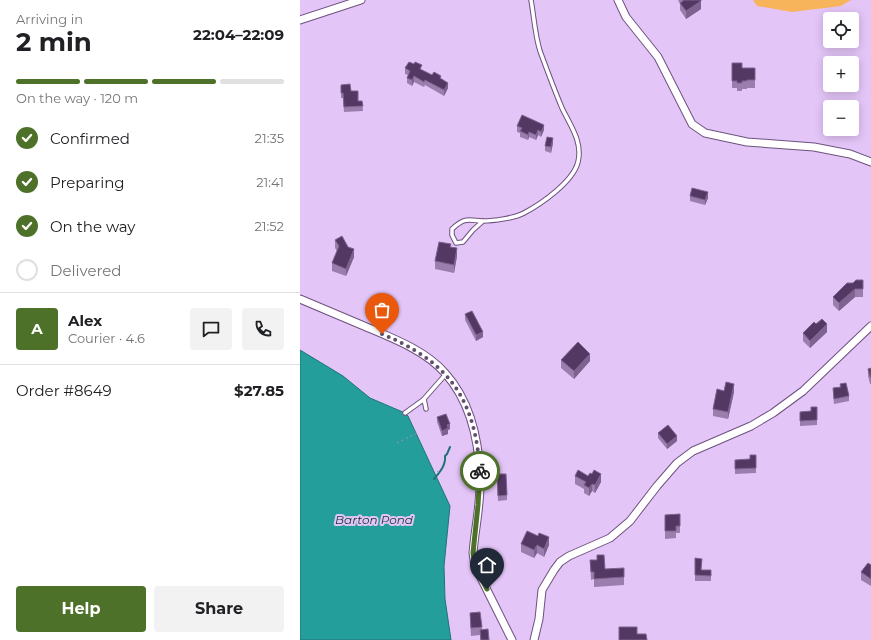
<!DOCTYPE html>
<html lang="en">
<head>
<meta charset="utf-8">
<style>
	body { margin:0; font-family:Montserrat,sans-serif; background:#f2f2f2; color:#202124; height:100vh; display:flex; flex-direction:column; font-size:15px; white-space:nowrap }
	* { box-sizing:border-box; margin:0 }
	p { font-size:13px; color:#757577 }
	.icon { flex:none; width:22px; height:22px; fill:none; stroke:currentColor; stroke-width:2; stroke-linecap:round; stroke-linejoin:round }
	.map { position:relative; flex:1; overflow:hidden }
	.side { display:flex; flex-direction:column; background:#fff; width:300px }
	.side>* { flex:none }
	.tools { position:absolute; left:523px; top:12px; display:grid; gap:8px }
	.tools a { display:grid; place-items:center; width:36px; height:36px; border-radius:4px; background:#fff; box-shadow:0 2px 10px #0003; font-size:20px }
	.pin { position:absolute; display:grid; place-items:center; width:34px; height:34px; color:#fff; margin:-41px -17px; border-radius:50% 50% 50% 0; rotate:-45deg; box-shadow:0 0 4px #0007 }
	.pin .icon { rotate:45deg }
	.courier { position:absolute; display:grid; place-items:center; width:40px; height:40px; margin:-20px; border:3px solid #4e7129; border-radius:50%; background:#fff; color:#222; box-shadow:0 1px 5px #0007 }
	.headline em { font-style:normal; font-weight:700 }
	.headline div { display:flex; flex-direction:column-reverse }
	.headline { display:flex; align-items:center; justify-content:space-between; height:68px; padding:0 16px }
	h1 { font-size:26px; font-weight:700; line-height:30px }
	.bar { display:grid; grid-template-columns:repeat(4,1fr); gap:6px 4px; align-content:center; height:48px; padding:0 16px }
	.bar i { height:5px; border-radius:3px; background:#e0e0e0 }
	.bar .on { background:#4e7129 }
	.bar p { grid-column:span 4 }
	.line { display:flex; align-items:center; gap:10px; padding:0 16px; border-top:1px solid #e0e0e0 }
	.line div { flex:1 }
	.round { display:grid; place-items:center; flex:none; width:42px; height:42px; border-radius:4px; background:#f2f2f2 }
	ol { padding:0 16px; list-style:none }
	li { display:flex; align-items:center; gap:12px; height:44px }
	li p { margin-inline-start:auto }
	li .icon { padding:4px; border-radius:50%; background:#4e7129; color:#fff; stroke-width:4 }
	li:last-child { color:#757577 }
	li i { width:22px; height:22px; border:2px solid #e0e0e0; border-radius:50% }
	.primary-button { display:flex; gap:8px; margin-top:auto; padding:8px 16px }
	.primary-button a { flex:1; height:46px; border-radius:4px; background:#4e7129; color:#fff; font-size:16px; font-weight:700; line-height:46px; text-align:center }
	.primary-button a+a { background:#f2f2f2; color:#202124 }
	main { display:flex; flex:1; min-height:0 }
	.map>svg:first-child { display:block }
	.green { fill:#f8b45b }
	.water { fill:#249e9a; stroke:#217376 }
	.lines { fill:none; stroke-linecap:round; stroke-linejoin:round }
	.stream { stroke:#217376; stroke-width:2 }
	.lane-casing { stroke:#6d527e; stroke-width:5.5 }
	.street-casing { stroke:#6d527e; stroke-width:9 }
	.path { stroke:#a88fb8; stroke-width:1; stroke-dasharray:2 3; stroke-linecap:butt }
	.lane { stroke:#fff; stroke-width:3.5 }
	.street { stroke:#fff; stroke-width:7 }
	.wall { fill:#9b7ead }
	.shaded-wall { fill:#7e628f }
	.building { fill:#523862; stroke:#7e628f }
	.done { stroke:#614f6d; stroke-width:4; stroke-dasharray:0 7.2 }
	.route { stroke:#4e7129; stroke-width:5 }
	.labels { text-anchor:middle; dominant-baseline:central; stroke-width:4; stroke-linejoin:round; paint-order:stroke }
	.water-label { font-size:12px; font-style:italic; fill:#123533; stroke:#e4c5f8 }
</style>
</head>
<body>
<main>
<section class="side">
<div class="headline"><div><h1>2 min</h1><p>Arriving in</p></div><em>22:04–22:09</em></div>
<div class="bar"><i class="on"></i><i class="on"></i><i class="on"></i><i></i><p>On the way · 120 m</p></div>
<ol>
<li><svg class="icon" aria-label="check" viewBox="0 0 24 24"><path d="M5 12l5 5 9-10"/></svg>Confirmed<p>21:35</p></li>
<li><svg class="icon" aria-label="check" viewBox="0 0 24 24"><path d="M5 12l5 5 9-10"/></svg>Preparing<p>21:41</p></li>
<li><svg class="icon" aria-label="check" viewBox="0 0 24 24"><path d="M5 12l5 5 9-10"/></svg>On the way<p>21:52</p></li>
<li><i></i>Delivered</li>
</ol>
<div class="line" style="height:72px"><b class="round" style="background:#4e7129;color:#fff">A</b><div><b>Alex</b><p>Courier · 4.6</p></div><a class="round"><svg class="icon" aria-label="chat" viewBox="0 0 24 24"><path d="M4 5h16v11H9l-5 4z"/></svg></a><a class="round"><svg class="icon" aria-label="phone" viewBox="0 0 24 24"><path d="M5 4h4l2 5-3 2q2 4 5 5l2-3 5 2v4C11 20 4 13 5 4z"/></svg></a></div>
<div class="line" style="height:52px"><div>Order #8649</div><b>$27.85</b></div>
<div class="primary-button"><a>Help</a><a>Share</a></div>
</section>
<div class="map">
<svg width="571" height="640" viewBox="0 0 571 640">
	<rect width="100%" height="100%" fill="#e4c5f8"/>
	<!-- green -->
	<path class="green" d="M453,0H551L541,6L492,12L457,6Z"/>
	<!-- water -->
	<path class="water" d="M0,350L43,376L70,398L105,413L108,416L150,506L144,566L145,599L151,640H0Z"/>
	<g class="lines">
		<!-- stream -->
		<path class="stream" d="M134,479C140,472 146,465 145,456L147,454L150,447"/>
		<!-- lane casing -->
		<g class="lane-casing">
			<path id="lane" d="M183,221L173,230L163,242L156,243L152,235V229C165,217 167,220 183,221C193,221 215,218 224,213C241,204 273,182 278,162C283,142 270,125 262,108C254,89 247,70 240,51C235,35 234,17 231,0
				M124,399L126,409
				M105,413L123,400L146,374"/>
		</g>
		<!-- street casing -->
		<g class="street-casing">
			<path id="street" d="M318,0L326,17L358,57L392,124L405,133L447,142L514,147L550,154L571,162
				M0,20L61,0
				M0,299C21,308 43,317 64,326C92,338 125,350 145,373C171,402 179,440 180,478C181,503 175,528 173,553L175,566L212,640
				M234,640L239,619L242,590L254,570L260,562L269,556L310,538L330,521L357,486L377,463L393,451L451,426L473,413L503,391L571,326"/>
		</g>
		<!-- path -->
		<path class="path" d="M97,443L117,433
			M137,471L141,474"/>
		<!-- lane -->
		<use href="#lane" class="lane"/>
		<!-- street -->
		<use href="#street" class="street"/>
	</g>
	<!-- wall -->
	<path class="wall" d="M378,0H401V9L386,19L380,10V4Z
		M432,63L442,68H455V88H447V89H442V91H437V88H432Z
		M105,68L122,70L141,79L148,88L144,96L125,85L124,87L114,82L112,86L107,83V78L108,75L105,74Z
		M41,85L58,101H62L63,111L44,112L43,98H41Z
		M217,126L244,130L241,137L238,135L236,140L229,137L228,140L220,137V133L217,132Z
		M253,143L251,153L245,151V146Z
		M390,196L408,198L405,205L390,201Z
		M35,240L54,257L46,276L32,271V263L37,251L35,248Z
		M151,247L157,256L154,273L135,269V261Z
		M563,280V297H555L539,311L533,305V297L553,283Z
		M165,314L183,337L176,341L165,320Z
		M516,324L527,332L510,348L503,341V333Z
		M261,360L290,361L274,379L261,368Z
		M571,368V384H570L568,376V369Z
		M540,384L549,396V401L534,404L533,393V388L540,387Z
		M424,391L434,392L428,419L413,416V409Z
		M517,407V425L500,426V412L511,411Z
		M137,417L150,429L148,430V434L142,436L137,422Z
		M358,433L377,441L367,449L358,438Z
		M435,460L456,468V473L435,474Z
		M197,474L207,495V500L198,501Z
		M275,476H288L301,482L295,493L292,491L289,496L284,493V489L275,484Z
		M380,514V533H376V538L365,539V515Z
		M221,544L249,545L244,557L237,553L234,558L221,552Z
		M395,558L402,570H411V581H395Z
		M290,560L305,569L324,577V585L294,587V579L291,580Z
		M571,564V586L561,580V572Z
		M170,613L182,627V630L189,640H180V635L171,636L170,621Z"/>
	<!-- shaded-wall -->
	<path class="shaded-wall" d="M401,1V9L386,19V11Z
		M114,76V82L112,86V80Z
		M148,83V88L144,96V90Z
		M244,125V130L241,137V132Z
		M238,130V135L236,140V135Z
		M229,132V137L228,140V135Z
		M253,138V143L251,153V147Z
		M408,192V198L405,205V200Z
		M157,248V256L154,273V265Z
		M54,249V257L46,276V269Z
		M555,289V297L539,311V303Z
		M527,324V332L510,348V341Z
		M183,332V337L176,341V335Z
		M290,354V361L274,379V371Z
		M434,384V392L428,419V412Z
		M150,424V429L148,430V434L142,436V431L147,425Z
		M377,436V441L367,449V444Z
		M301,474V482L295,493V485Z
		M292,484V491L289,496V488Z
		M249,537V545L244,557V549Z
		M237,545V553L234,558V550Z"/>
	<!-- building -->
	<path class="building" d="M383,0H401V1L386,11L380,3L383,1Z
		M109,62L114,64L115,62L122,65L120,69L132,75L134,72L141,76L140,78L148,83L144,90L125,80L124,82L114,76L112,80L107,78L110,71L105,68Z
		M432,63H442V68H455V80H447V81H442V83H437V81H432Z
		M50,84L51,91H58V101H62L63,106L44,107L43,93H41V85Z
		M222,115L244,125L241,132L238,130L236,135L229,132L228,135L220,131L222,128L217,126Z
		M247,137L253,138L251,147L245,146Z
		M392,188L408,192L405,200L390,196Z
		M42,236L48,247L54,249L46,269L32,263L39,246L35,240Z
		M139,242L151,244L150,247L157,248L154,265L135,261Z
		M556,280H563V289H555L539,303L533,297L547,283H553Z
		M172,311L183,332L176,335L165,314Z
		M522,319L527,324L510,341L503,333L514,322L516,324Z
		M278,342L290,354L274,371L261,360Z
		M571,368V377H570L568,369Z
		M426,382L434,384L428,412L413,409L417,389L424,391Z
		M546,383L549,396L534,399L533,388L541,387L540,384Z
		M511,407H517V420L500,421V412L511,411Z
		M146,414L150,424L147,425L148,428L142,431L137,417Z
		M368,425L377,436L367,444L358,433Z
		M450,455H456V468L435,469V460L450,459Z
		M278,470L288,476L290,473L292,474L294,470L301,474L295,485L292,484L289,488L284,485L286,482L275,476Z
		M197,474H206L207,495L198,496Z
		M380,514V526H376V531H365V515Z
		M227,531L238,536L239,533L249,537L244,549L237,545L234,550L221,544Z
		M297,555H304L305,569L324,568V577L294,579V572H291L290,560H297Z
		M395,558L402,559L401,570H411V576L395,575Z
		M568,563L571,565V564V579L561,572Z
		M180,612L182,627L171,628L170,613Z
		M319,627H337V634H346L347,640H319Z
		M188,629L189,640H181L180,630Z"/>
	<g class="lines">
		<!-- done -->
		<path class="done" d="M82,334C149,362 175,398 180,471"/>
		<!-- route -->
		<path class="route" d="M180,471L178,505L173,553L175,566L187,589"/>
	</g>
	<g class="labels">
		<!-- water labels -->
		<g class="water-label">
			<text x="74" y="519">Barton Pond</text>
		</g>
	</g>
</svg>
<div class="tools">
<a><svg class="icon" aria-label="locate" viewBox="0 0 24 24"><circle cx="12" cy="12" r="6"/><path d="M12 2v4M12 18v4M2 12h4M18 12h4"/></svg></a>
<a>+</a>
<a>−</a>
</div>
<div class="pin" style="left:82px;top:334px;background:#ea580c"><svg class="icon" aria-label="bag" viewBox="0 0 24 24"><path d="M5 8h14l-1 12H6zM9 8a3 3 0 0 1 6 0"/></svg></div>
<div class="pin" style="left:187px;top:589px;background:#1f2937"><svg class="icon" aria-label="home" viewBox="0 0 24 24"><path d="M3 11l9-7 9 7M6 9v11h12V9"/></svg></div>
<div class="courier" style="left:180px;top:471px"><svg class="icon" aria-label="bike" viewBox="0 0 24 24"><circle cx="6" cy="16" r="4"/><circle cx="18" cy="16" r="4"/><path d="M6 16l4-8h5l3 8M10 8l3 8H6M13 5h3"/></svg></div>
</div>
</main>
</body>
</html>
